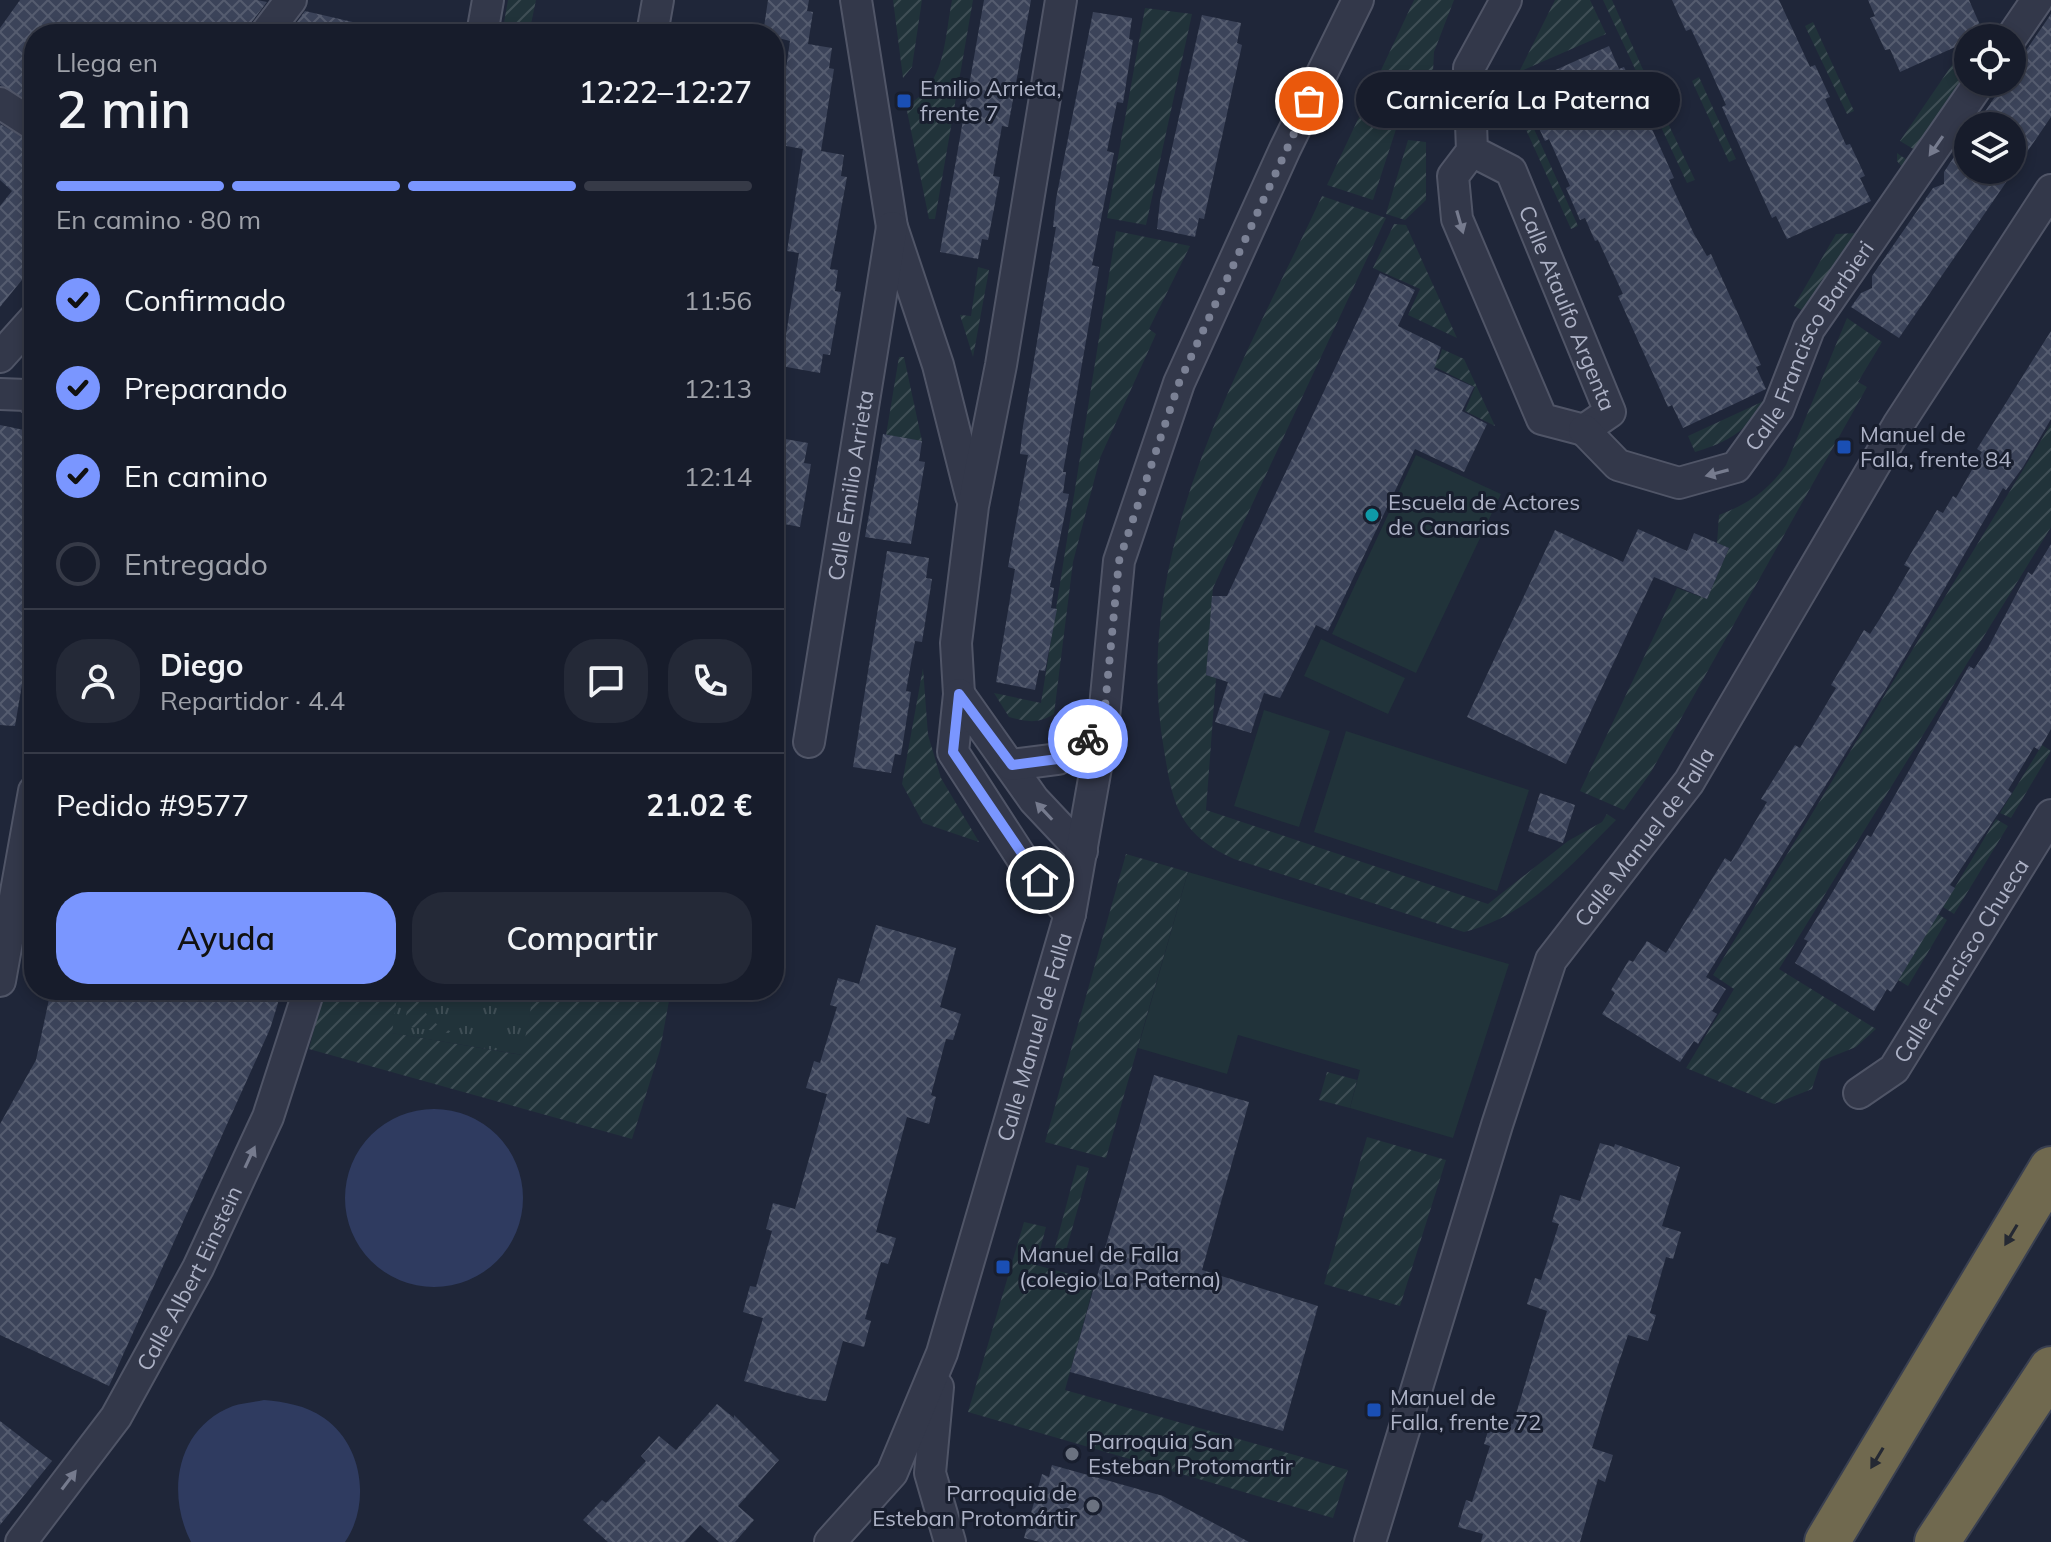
<!DOCTYPE html>
<html lang="es">
<head>
<meta charset="utf-8">
<style>
	body { margin:0; font-family:Mulish,sans-serif; background:#242937; color:#f1f3f6; height:100vh; display:flex; flex-direction:column; font-size:30px; white-space:nowrap }
	* { box-sizing:border-box; margin:0 }
	p { font-size:26px; color:#9ea1a9 }
	.icon { flex:none; width:44px; height:44px; fill:none; stroke:currentColor; stroke-width:2; stroke-linecap:round; stroke-linejoin:round }
	.map { position:relative; flex:1; overflow:hidden }
	.details { position:absolute; left:24px; top:24px; width:760px; height:976px; display:flex; flex-direction:column; background:#171c2b; border-radius:32px; box-shadow:0 4px 12px #0003,0 0 0 2px #363a47 }
	.details>* { flex:none }
	.buttons { position:absolute; left:1954px; top:24px; display:grid; gap:16px }
	.buttons a { display:grid; place-items:center; width:72px; height:72px; border-radius:50%; background:#171c2b; box-shadow:0 4px 12px #0003,0 0 0 2px #363a47; font-size:40px }
	.pin { position:absolute; display:grid; place-items:center; width:68px; height:68px; color:#fff; margin:-34px; border:4px solid #fff; border-radius:50%; box-shadow:0 2px 8px #0007 }
	.courier { position:absolute; display:grid; place-items:center; width:80px; height:80px; margin:-40px; border:6px solid #7a96ff; border-radius:50%; background:#fff; color:#222; box-shadow:0 2px 10px #0007 }
	.bubble { position:absolute; height:56px; border-radius:28px; background:#171c2b; box-shadow:0 4px 12px #0003,0 0 0 2px #363a47; font-size:26px; font-weight:600; line-height:56px; text-align:center }
	.overview em { font-style:normal; font-weight:600 }
	.overview div { display:flex; flex-direction:column-reverse }
	.overview { display:flex; align-items:center; justify-content:space-between; height:136px; padding:0 32px }
	h1 { font-size:52px; font-weight:600; line-height:60px }
	.bar { display:grid; grid-template-columns:repeat(4,1fr); gap:12px 8px; align-content:center; height:96px; padding:0 32px }
	.bar i { height:10px; border-radius:6px; background:#363a47 }
	.bar .selected { background:#7a96ff }
	.bar p { grid-column:span 4 }
	.line { display:flex; align-items:center; gap:20px; padding:0 32px; border-top:2px solid #363a47 }
	.line div { flex:1 }
	.round { display:grid; place-items:center; flex:none; width:84px; height:84px; border-radius:32px; background:#242937 }
	ol { padding:0 32px; list-style:none }
	li { display:flex; align-items:center; gap:24px; height:88px }
	li p { margin-inline-start:auto }
	li .icon { padding:8px; border-radius:50%; background:#7a96ff; color:#111; stroke-width:4 }
	li:last-child { color:#9ea1a9 }
	li i { width:44px; height:44px; border:4px solid #363a47; border-radius:50% }
	.button { display:flex; gap:16px; margin-top:auto; padding:16px 32px }
	.button a { flex:1; height:92px; border-radius:32px; background:#7a96ff; color:#111; font-size:32px; font-weight:600; line-height:92px; text-align:center }
	.button a+a { background:#242937; color:#f1f3f6 }
	.map>svg:first-child { display:block }
	.grass { fill:url(#grass-tufts) }
	.garden { fill:url(#garden-furrows) }
	.pitch { fill:#21333a }
	.water { fill:#2f3b60 }
	.building { fill:url(#building-cross-hatch) }
	.lines { fill:none; stroke-linecap:round; stroke-linejoin:round }
	.minor-casing { stroke:#505567; stroke-width:34 }
	.motorway-casing { stroke:#3a4051; stroke-width:48 }
	.minor { stroke:#33384a; stroke-width:30 }
	.motorway { stroke:#70694f; stroke-width:44 }
	.oneway { fill:#767b8e }
	.oneway2 { fill:#252933 }
	.done { stroke:#7b8195; stroke-width:8; stroke-dasharray:0 14.4 }
	.route { stroke:#7a96ff; stroke-width:10 }
	.transit-dot { fill:#1a4fb4; stroke:#181e2e; stroke-width:3 }
	.culture-dot { fill:#0f9aa8; stroke:#181e2e; stroke-width:3 }
	.worship-dot { fill:#6b7280; stroke:#181e2e; stroke-width:3 }
	.labels { text-anchor:middle; dominant-baseline:central; stroke-width:6; stroke-linejoin:round; paint-order:stroke }
	.poi-label { font-size:22px; fill:#adb2c6; stroke:#181e2e; text-anchor:start }
	.street-label { font-size:22px; fill:#adb2c6; stroke:#181e2e }
</style>
</head>
<body>
<div class="map">
<svg width="2051" height="1542" viewBox="0 0 2051 1542">
	<defs>
		<pattern id="grass-tufts" width="24" height="20" patternUnits="userSpaceOnUse" patternTransform="scale(2)"><rect width="24" height="20" fill="#21333a"/><path d="M3 7l-1-3M5 7V3M7 7l1-3M15 17l-1-3M17 17v-4M19 17l1-3" fill="none" stroke="#3f4e55"/></pattern>
		<pattern id="garden-furrows" width="10" height="10" patternUnits="userSpaceOnUse" patternTransform="scale(2)"><rect width="10" height="10" fill="#21333a"/><path d="M-1 1l2-2M0 10L10 0M9 11l2-2" fill="none" stroke="#3f4e55"/></pattern>
		<pattern id="building-cross-hatch" width="8" height="8" patternUnits="userSpaceOnUse" patternTransform="scale(2)"><rect width="8" height="8" fill="#3b4359"/><path d="M0 0l8 8M0 8l8-8" fill="none" stroke="#555c6f"/></pattern>
	</defs>
	<rect width="100%" height="100%" fill="#1f2639"/>
	<!-- grass -->
	<path class="grass" d="M398,990H534L523,1055L391,1033Z"/>
	<!-- garden -->
	<path class="garden" d="M508,0H536L529,34H502Z
		M893,0H922L912,67L903,78Z
		M952,0H973L935,219H929L906,106C946,84 944,41 952,0Z
		M1414,0H1454L1434,52L1430,130L1399,120L1373,200L1327,185Z
		M1555,0H1590L1606,34L1519,72Z
		M1603,0H1612L1649,83L1643,86Z
		M1145,8L1192,14L1146,225L1107,218Z
		M1813,22L1854,111L1847,114L1805,26Z
		M1954,62L1968,69V82L1920,153L1900,141Z
		M1699,77L1736,159L1729,162L1692,81Z
		M1655,96L1695,180L1687,183L1648,99Z
		M1525,109L1578,226L1571,229L1518,112Z
		M1408,140L1426,142V200L1405,220L1386,214Z
		M1897,153L1914,165L1811,315L1794,306L1836,234L1858,233L1903,168L1897,161Z
		M1322,196L1386,218L1213,588L1206,675L1216,678L1206,810L1488,904L1568,841L1602,822L1607,814L1616,820C1572,864 1527,917 1464,932L1234,859C1179,834 1173,806 1164,750C1129,550 1241,369 1322,196Z
		M1394,224L1406,225L1457,338L1408,315L1420,289L1373,268Z
		M1116,231L1190,246L1149,329L1156,334L1100,458L1073,562L1054,714C1038,724 1027,722 1009,717L994,693L1041,703Z
		M978,267L989,270L973,357L960,315L971,316Z
		M1847,318L1882,342L1858,382L1867,387L1651,772L1624,810L1580,791L1677,588L1707,599L1729,548L1717,543L1719,515C1748,504 1768,491 1786,465Z
		M1442,349L1464,359L1495,426L1465,411L1475,387L1425,362L1439,359Z
		M899,357H904L922,441L886,435Z
		M1766,400C1750,429 1727,443 1695,452L1688,436Z
		M2051,424V527L1779,969L1876,1029L1856,1047L1821,1061L1812,1089L1774,1104L1686,1068L1734,989L1713,975Z
		M923,668L928,735L941,778L979,842L923,823L902,784Z
		M2042,745L2051,751L2011,818L2000,813Z
		M1996,819L2008,826L1954,914L1943,907Z
		M1126,854L1188,872L1106,1158L1045,1142Z
		M1938,914L1947,920L1908,986L1898,980Z
		M324,990H398L392,1033L522,1055L534,990H671L660,1050L632,1139L309,1049Z
		M411,990C427,1014 428,1025 461,1035L404,1026Z
		M1327,1072L1357,1080L1350,1108L1319,1100Z
		M1367,1137L1446,1160L1400,1306L1324,1284Z
		M1077,1165L1089,1168L1064,1258L1053,1255Z
		M1024,1222L1046,1227L1036,1265L1095,1281L1065,1390L1348,1470L1333,1518L968,1412Z"/>
	<!-- pitch -->
	<path class="pitch" d="M1416,455L1501,494L1416,673L1332,634Z
		M1321,639L1405,678L1388,714L1304,676Z
		M1264,710L1330,731L1299,827L1234,806Z
		M1346,731L1529,790L1497,891L1314,832Z
		M1188,872L1509,964L1453,1138L1350,1108L1360,1070L1238,1035L1227,1074L1138,1048Z"/>
	<!-- water -->
	<path class="water" d="M345 1198a89 89 0 1 1 178 0a89 89 0 1 1-178 0Z
		M264,1400C285,1402 305,1405 324,1418C363,1445 371,1504 345,1542H191C166,1493 176,1428 233,1406C242,1403 254,1402 264,1400Z"/>
	<!-- building -->
	<path class="building" d="M20,0H257L267,2L251,23L247,34H34V104L0,85V28Z
		M768,0H809L807,11L813,12L808,44L832,48L829,68L834,69L821,151L844,155L841,176L847,177L830,269L838,270L835,291L841,292L830,355L823,354L820,373L781,366L799,253L787,251L803,149L775,144L790,41L763,34Z
		M984,0H1031L1008,127L1002,126L993,176L1000,177L988,240L982,239L978,259L940,252Z
		M1672,0H1779L1810,67L1815,65L1830,97L1825,99L1846,145L1850,144L1865,176L1860,178L1871,201L1787,239L1776,216L1772,218L1722,107L1726,105L1702,52L1691,29L1686,31Z
		M1868,0H1969L1984,34L1900,72L1890,49L1885,50L1870,18L1875,16Z
		M305,11L357,23L355,34H288Z
		M1093,12L1132,18L1129,39L1133,40L1123,103L1117,102L1107,151L1114,153L1092,265L1099,267L1063,472H1066L1063,493L1069,494L1050,587L1054,588L1051,608L1057,609L1045,671L1039,670L1035,690L996,682L1015,569L1008,567L1028,455L1020,454L1023,426L1056,227H1053L1056,199Z
		M2051,14V117L1899,338L1851,307L1861,293L1872,288V276L1933,188L1944,184V172L1968,136V170H2012V126H1975L2005,82H2012V71Z
		M1202,15L1241,23L1237,43L1242,45L1204,219L1199,218L1195,237L1157,229L1160,201Z
		M1609,46L1619,69L1624,67L1674,178L1669,180L1694,234L1707,256L1711,254L1761,365L1756,367L1766,389L1683,428L1672,405L1668,407L1618,296L1623,294L1598,240L1595,241L1585,218L1580,220L1566,188L1570,186L1549,139L1545,141L1530,109L1535,107L1524,84Z
		M0,124L34,143V265L0,307V206L12,191L0,180Z
		M1380,273L1415,290L1398,326L1441,347L1434,369L1474,387L1462,411L1487,424L1464,472L1415,449L1328,631L1316,625L1280,698L1264,693L1251,733L1215,722L1228,682L1206,675L1212,596H1227Z
		M2051,331V419L2023,467L2006,490L2003,488L1889,684L1706,977L1726,989L1712,1011L1717,1014L1698,1044L1694,1041L1680,1062L1602,1014L1615,993L1611,990L1629,960L1633,962L1647,941L1666,953L1725,858L1731,862L1767,802L1761,799L1795,745L1800,748L1836,688L1831,685L1864,630L1870,634L1881,617L1910,568L1904,565L1937,510L1943,513L1953,496L1956,498L1982,452L1977,449Z
		M0,425L34,432V613L15,726L0,725Z
		M883,434L922,441L919,461L925,462L911,544L865,537Z
		M774,437L808,443L804,463L811,464L800,527L774,522Z
		M1638,529L1687,551L1694,533L1729,548L1707,599L1654,577L1566,764L1467,717L1555,530L1623,562Z
		M2051,544V729L2039,750L2034,747L2008,790L2012,793L1950,885L1955,888L1943,907L1891,992L1887,989L1874,1011L1795,963L1808,941L1804,939L1867,835L1871,837L1969,666L1974,669L1988,648L2028,572L2032,575Z
		M887,551L929,558L926,578L932,579L922,642L915,641L906,691L911,692L901,755L895,754L891,773L853,767Z
		M1540,793L1575,805L1563,843L1528,831Z
		M876,925L956,948L940,1007L961,1014L953,1040L946,1039L931,1095L936,1097L929,1124L907,1117L876,1232L896,1238L888,1264L881,1262L865,1319L871,1321L864,1347L843,1341L826,1401L810,1399L744,1381L763,1318L743,1312L750,1286L756,1287L772,1231L766,1229L773,1203L795,1209L827,1094L806,1088L814,1061L820,1063L837,1007L830,1005L838,978L859,984Z
		M51,990H282L270,1029L109,1386L0,1335V1124L36,1060Z
		M1154,1075L1249,1102L1202,1270L1318,1306L1283,1431L1070,1372Z
		M1600,1143L1614,1147L1615,1144L1680,1167L1662,1226L1681,1232L1673,1259L1666,1257L1650,1313L1656,1315L1648,1341L1628,1335L1610,1389L1592,1448L1613,1455L1605,1482L1598,1479L1580,1542H1481L1483,1534L1458,1527L1466,1500L1472,1502L1490,1446L1484,1444L1492,1418L1513,1424L1547,1311L1527,1304L1535,1278L1541,1280L1559,1224L1552,1222L1560,1195L1580,1201Z
		M717,1404L734,1418V1415L779,1460L738,1506L754,1520L735,1542H719L700,1525L685,1542H608L583,1520L602,1500L606,1503L646,1461L641,1456L659,1436L676,1450Z
		M0,1421L52,1461L0,1525Z
		M1052,1465L1163,1496L1249,1542H1040L1024,1538L1042,1474L1049,1477Z"/>
	<g class="lines">
		<!-- minor casing -->
		<g class="minor-casing">
			<g id="minor">
				<path d="M856,0L892,227L938,365L971,496"/>
				<path d="M1061,0L1001,365L973,506L956,643L959,694L953,752L1025,863L1070,914"/>
				<path d="M265,34L291,0"/>
				<path d="M482,34L488,0"/>
				<path d="M652,34L658,0"/>
				<path d="M2011,38L2037,0"/>
				<path d="M0,103L34,125"/>
				<path id="s1" d="M1472,151L1511,171L1610,412L1584,430L1542,419L1457,219L1453,176L1472,151L1469,68L1506,0"/>
				<path d="M0,357L34,319"/>
				<path d="M0,394L26,395L34,401"/>
				<path id="s2" d="M1584,430L1618,465L1679,483L1736,467L1778,409L1809,329L1980,82"/>
				<path d="M959,694L1034,800L1082,851"/>
				<path id="s3" d="M809,742L892,227"/>
				<path d="M1012,765L1058,759L1103,728"/>
				<path d="M0,981L34,791"/>
				<path id="s4" d="M1859,1093L1894,1069L2051,815"/>
				<path d="M938,1387L930,1473L950,1542"/>
				<path id="s5" d="M21,1542L116,1417L198,1268L268,1117L309,990"/>
				<path id="s6" d="M830,1542L892,1473L942,1353L1070,914L1103,728L1119,561L1179,383L1285,149L1358,0"/>
				<path id="s7" d="M1370,1542L1497,1125L1551,960L1689,782L1898,425L2051,190"/>
			</g>
		</g>
		<!-- motorway casing -->
		<g class="motorway-casing">
			<path id="motorway" d="M1827,1542L2051,1169
				M1937,1542L2051,1369"/>
		</g>
		<!-- minor -->
		<use href="#minor" class="minor"/>
		<!-- motorway -->
		<use href="#motorway" class="motorway"/>
	</g>
	<!-- one-way arrows -->
	<defs><path id="oneway-solid" d="M-6-.8H1V-3.2L6.5 0L1 3.2V.8H-6Z" transform="scale(2)"/></defs>
	<g class="oneway">
		<use href="#oneway-solid" transform="translate(1936 146) rotate(125)"/>
		<use href="#oneway-solid" transform="translate(1460 222) rotate(74)"/>
		<use href="#oneway-solid" transform="translate(1717 473) rotate(165)"/>
		<use href="#oneway-solid" transform="translate(1044 811) rotate(-133)"/>
		<use href="#oneway-solid" transform="translate(250 1157) rotate(-65)"/>
		<use href="#oneway-solid" transform="translate(69 1480) rotate(-53)"/>
	</g>
	<g class="oneway2">
		<use href="#oneway-solid" transform="translate(2011 1235) rotate(121)"/>
		<use href="#oneway-solid" transform="translate(1877 1458) rotate(121)"/>
	</g>
	<g class="lines">
		<!-- done -->
		<path class="done" d="M1088,739L1103,728L1119,561L1179,383L1309,101"/>
		<!-- route -->
		<path class="route" d="M1040,880L953,752L959,694L1012,765L1058,759L1088,739"/>
	</g>
	<!-- markers -->
	<g class="transit-dot">
		<rect x="896" y="93" width="16" height="16" rx="4"/>
		<rect x="1836" y="439" width="16" height="16" rx="4"/>
		<rect x="995" y="1259" width="16" height="16" rx="4"/>
		<rect x="1366" y="1402" width="16" height="16" rx="4"/>
	</g>
	<circle class="culture-dot" cx="1372" cy="515" r="8"/>
	<g class="worship-dot">
		<circle cx="1072" cy="1454" r="8"/>
		<circle cx="1093" cy="1506" r="8"/>
	</g>
	<g class="labels">
		<!-- poi labels -->
		<g class="poi-label">
			<text x="920" y="88">Emilio Arrieta,<tspan x="920" dy="25">frente 7</tspan></text>
			<text x="1860" y="434">Manuel de<tspan x="1860" dy="25">Falla, frente 84</tspan></text>
			<text x="1388" y="502">Escuela de Actores<tspan x="1388" dy="25">de Canarias</tspan></text>
			<text x="1019" y="1254">Manuel de Falla<tspan x="1019" dy="25">(colegio La Paterna)</tspan></text>
			<text x="1390" y="1397">Manuel de<tspan x="1390" dy="25">Falla, frente 72</tspan></text>
			<text x="1088" y="1441">Parroquia San<tspan x="1088" dy="25">Esteban Protomartir</tspan></text>
			<text x="1077" y="1493" text-anchor="end">Parroquia de<tspan x="1077" dy="25">Esteban Protomártir</tspan></text>
		</g>
		<!-- street labels -->
		<g class="street-label">
			<text stroke="none"><textPath href="#s1" startOffset="192">Calle Ataulfo Argenta</textPath></text>
			<text stroke="none"><textPath href="#s2" startOffset="314">Calle Francisco Barbieri</textPath></text>
			<text stroke="none"><textPath href="#s3" startOffset="260">Calle Emilio Arrieta</textPath></text>
			<text stroke="none"><textPath href="#s7" startOffset="764">Calle Manuel de Falla</textPath></text>
			<text stroke="none"><textPath href="#s4" startOffset="170">Calle Francisco Chueca</textPath></text>
			<text stroke="none"><textPath href="#s6" startOffset="552">Calle Manuel de Falla</textPath></text>
			<text stroke="none"><textPath href="#s5" startOffset="314">Calle Albert Einstein</textPath></text>
		</g>
	</g>
</svg>
<div class="buttons">
<a><svg class="icon" aria-label="locate" viewBox="0 0 24 24"><circle cx="12" cy="12" r="6"/><path d="M12 2v4M12 18v4M2 12h4M18 12h4"/></svg></a>
<a><svg class="icon" aria-label="layers" viewBox="0 0 24 24"><path d="M12 4l9 5-9 5-9-5zM3 14l9 5 9-5"/></svg></a>
</div>
<div class="pin" style="left:1309px;top:101px;background:#ea580c"><svg class="icon" aria-label="bag" viewBox="0 0 24 24"><path d="M5 8h14l-1 12H6zM9 8a3 3 0 0 1 6 0"/></svg></div>
<div class="pin" style="left:1040px;top:880px;background:#1f2937"><svg class="icon" aria-label="home" viewBox="0 0 24 24"><path d="M3 11l9-7 9 7M6 9v11h12V9"/></svg></div>
<div class="courier" style="left:1088px;top:739px"><svg class="icon" aria-label="bike" viewBox="0 0 24 24"><circle cx="6" cy="16" r="4"/><circle cx="18" cy="16" r="4"/><path d="M6 16l4-8h5l3 8M10 8l3 8H6M13 5h3"/></svg></div>
<div class="bubble" style="left:1356px;top:72px;width:324px">Carnicería La Paterna</div>
<section class="details">
<div class="overview"><div><h1>2 min</h1><p>Llega en</p></div><em>12:22–12:27</em></div>
<div class="bar"><i class="selected"></i><i class="selected"></i><i class="selected"></i><i></i><p>En camino · 80 m</p></div>
<ol>
<li><svg class="icon" aria-label="check" viewBox="0 0 24 24"><path d="M5 12l5 5 9-10"/></svg>Confirmado<p>11:56</p></li>
<li><svg class="icon" aria-label="check" viewBox="0 0 24 24"><path d="M5 12l5 5 9-10"/></svg>Preparando<p>12:13</p></li>
<li><svg class="icon" aria-label="check" viewBox="0 0 24 24"><path d="M5 12l5 5 9-10"/></svg>En camino<p>12:14</p></li>
<li><i></i>Entregado</li>
</ol>
<div class="line" style="height:144px"><a class="round"><svg class="icon" aria-label="person" viewBox="0 0 24 24"><circle cx="12" cy="8" r="4"/><path d="M4 21q1-7 8-7t8 7"/></svg></a><div><b>Diego</b><p>Repartidor · 4.4</p></div><a class="round"><svg class="icon" aria-label="chat" viewBox="0 0 24 24"><path d="M4 5h16v11H9l-5 4z"/></svg></a><a class="round"><svg class="icon" aria-label="phone" viewBox="0 0 24 24"><path d="M5 4h4l2 5-3 2q2 4 5 5l2-3 5 2v4C11 20 4 13 5 4z"/></svg></a></div>
<div class="line" style="height:104px"><div>Pedido #9577</div><b>21.02 €</b></div>
<div class="button"><a>Ayuda</a><a>Compartir</a></div>
</section>
</div>
</body>
</html>
